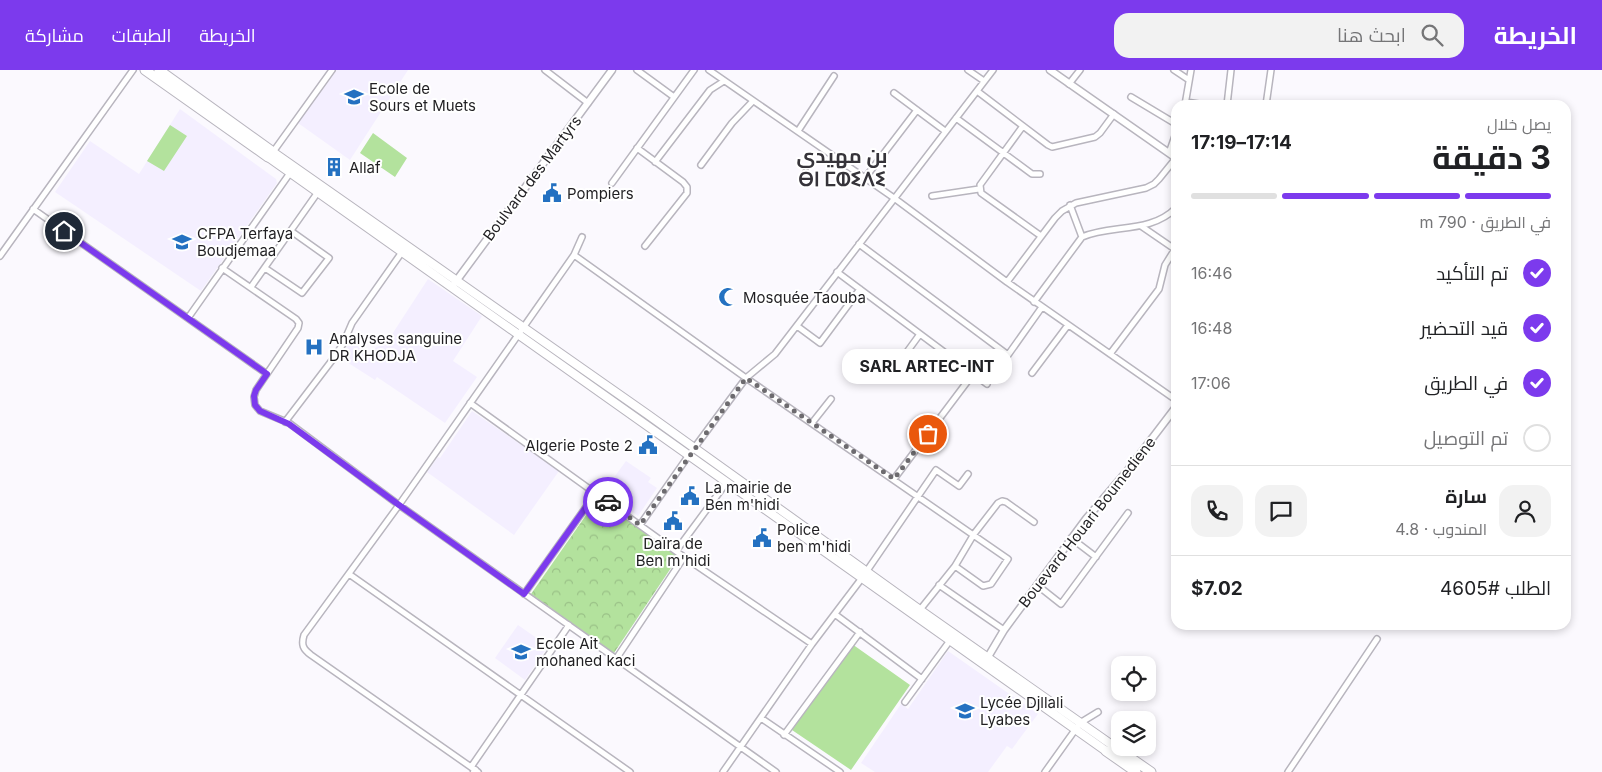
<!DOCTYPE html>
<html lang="ar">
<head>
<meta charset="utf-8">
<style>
	body { margin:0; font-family:Inter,Cairo,"Noto Sans Tifinagh",sans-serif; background:#f2f2f2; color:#202124; direction:rtl; height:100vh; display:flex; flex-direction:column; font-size:19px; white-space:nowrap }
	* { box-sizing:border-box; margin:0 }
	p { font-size:16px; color:#757577 }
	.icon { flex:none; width:28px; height:28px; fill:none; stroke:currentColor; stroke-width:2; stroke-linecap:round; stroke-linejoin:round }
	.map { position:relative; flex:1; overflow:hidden; direction:ltr }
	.details { position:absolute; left:1171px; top:30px; width:400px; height:530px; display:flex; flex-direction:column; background:#fff; border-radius:15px; box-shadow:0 2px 8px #0003; direction:rtl }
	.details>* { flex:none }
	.tools { position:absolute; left:1111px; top:586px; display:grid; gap:10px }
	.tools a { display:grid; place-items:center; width:45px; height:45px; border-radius:10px; background:#fff; box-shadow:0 2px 8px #0003; font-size:25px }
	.pin { position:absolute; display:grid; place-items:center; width:42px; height:42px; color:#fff; margin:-21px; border:2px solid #fff; border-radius:50%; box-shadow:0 1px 5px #0007 }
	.courier { position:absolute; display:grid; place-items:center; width:50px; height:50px; margin:-25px; border:4px solid #7c3aed; border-radius:50%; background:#fff; color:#222; box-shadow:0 1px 6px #0007 }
	.bubble { position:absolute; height:35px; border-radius:15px; background:#fff; box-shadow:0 2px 8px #0003; font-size:16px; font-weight:700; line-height:35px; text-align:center; direction:rtl }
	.summary em { font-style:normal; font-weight:700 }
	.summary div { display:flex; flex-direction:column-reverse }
	.summary { display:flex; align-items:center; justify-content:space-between; height:85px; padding:0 20px }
	h1 { font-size:32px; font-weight:700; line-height:38px }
	.bar { display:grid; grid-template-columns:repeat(4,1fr); gap:8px 5px; align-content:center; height:60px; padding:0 20px }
	.bar i { height:6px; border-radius:4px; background:#e0e0e0 }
	.bar .active { background:#7c3aed }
	.bar p { grid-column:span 4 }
	.line { display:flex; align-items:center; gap:12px; padding:0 20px; border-top:1px solid #e0e0e0 }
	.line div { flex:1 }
	.round { display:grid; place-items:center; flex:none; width:52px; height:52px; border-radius:15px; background:#f2f2f2 }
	ol { padding:0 20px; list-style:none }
	li { display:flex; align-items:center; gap:15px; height:55px }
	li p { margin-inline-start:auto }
	li .icon { padding:5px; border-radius:50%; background:#7c3aed; color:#fff; stroke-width:4 }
	li:last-child { color:#757577 }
	li i { width:28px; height:28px; border:2px solid #e0e0e0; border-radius:50% }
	header { display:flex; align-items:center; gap:30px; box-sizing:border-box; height:70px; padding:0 25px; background:#7c3aed; color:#fff }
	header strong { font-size:24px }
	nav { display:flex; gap:28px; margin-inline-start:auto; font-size:18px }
	.search { width:350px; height:45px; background:#f2f2f2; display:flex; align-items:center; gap:12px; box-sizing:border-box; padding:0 18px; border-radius:15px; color:#757577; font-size:19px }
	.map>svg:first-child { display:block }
	.built { fill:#f4efff }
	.park { fill:url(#park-crowns) }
	.pitch { fill:#b3e29d }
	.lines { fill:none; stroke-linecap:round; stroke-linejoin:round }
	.minor-casing { stroke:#b8b5be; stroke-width:8 }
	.tertiary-casing { stroke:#b8b5be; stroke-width:9 }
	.primary-casing { stroke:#b8b5be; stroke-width:10 }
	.trunk-casing { stroke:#b8b5be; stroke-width:11 }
	.minor { stroke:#fff; stroke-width:5 }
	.tertiary { stroke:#fff; stroke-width:6 }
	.primary { stroke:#fff; stroke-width:8 }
	.trunk { stroke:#fff; stroke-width:9 }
	.done { stroke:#6d6b6f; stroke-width:5; stroke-dasharray:0 9 }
	.route { stroke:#7c3aed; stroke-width:6 }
	.labels { text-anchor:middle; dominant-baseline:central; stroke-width:4; stroke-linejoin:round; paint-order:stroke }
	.poi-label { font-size:15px; fill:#201f22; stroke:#fff; text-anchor:start }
	.street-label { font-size:15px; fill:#201f22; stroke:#fff }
	.district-label { font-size:20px; font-weight:bold; fill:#36343a; stroke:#fff }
</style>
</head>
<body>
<header>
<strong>الخريطة</strong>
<div class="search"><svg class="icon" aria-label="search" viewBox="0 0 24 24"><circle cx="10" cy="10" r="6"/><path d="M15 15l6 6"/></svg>ابحث هنا</div>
<nav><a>الخريطة</a><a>الطبقات</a><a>مشاركة</a></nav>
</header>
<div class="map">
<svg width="1602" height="702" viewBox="0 0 1602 702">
	<defs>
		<pattern id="park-crowns" width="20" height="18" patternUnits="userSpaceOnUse" patternTransform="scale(1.25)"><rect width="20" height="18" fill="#b3e29d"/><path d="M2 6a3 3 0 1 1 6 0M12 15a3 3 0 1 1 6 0" fill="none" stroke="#9ac187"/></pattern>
	</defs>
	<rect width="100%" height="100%" fill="#fbf9fe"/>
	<!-- built -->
	<path class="built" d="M337,0H408L350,90L298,53Z
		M180,39L276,109L277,113L201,221L55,122L90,71L139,104Z
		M428,209L482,246L453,291L477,307L445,353L377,307L375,310L339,287L351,272L371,285L375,278L387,272Z
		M472,341L559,401L514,465L427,402L438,387L440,388Z
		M626,391L651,408L648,412L657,418L638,446L604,421Z
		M518,555L548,576L525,610L495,588Z
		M948,581L1038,644L1012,679L1007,676L988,702H875L861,693L901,634L908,639Z"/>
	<!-- park -->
	<path class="park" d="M598,428L679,486L614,583L531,524Z"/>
	<!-- pitch -->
	<path class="pitch" d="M170,55L187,66L164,101L147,91Z
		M373,63L407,88L395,107L360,83Z
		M852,574L910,615L851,700L792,660Z"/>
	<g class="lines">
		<!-- minor casing -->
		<g class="minor-casing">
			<path id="minor" d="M545,0L588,33
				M637,0L674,27
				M709,0L894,128L1007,212L1176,330
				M968,0L984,11
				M1174,0L1189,10
				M1069,14L1080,0
				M977,21L1048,75L1052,77L1095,67L1100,63L1114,44
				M894,23L945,61
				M1131,27L1176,54
				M1186,32L1205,35
				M1185,35L1191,0
				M1227,35L1231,0
				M1266,35L1271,0
				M956,48L1032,104H1040
				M1023,56L980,115L981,123L1041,166
				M798,61L834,6
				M637,78L683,112L687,117V123L645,176
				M273,82L332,0
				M1169,83L1176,63
				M655,92L710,20L724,11
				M701,95L732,53L753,31
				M865,108L917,40
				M612,113L694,0
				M932,126L979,119
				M1070,135L1082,167
				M33,139L267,304
				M1141,156L1176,180
				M859,174L1008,285L1042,237
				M574,185L746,308L1008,489L991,514L983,516L955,496
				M0,186L133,0
				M222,198L296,249L299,253L298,258L256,320L254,327L255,335L260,341L289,353L399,435L776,702
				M265,198L302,223L329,188L291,161
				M837,202L987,314
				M1007,212L1055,148L1062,141L1076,133L1146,118L1154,114L1159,109L1176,88
				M251,217L318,122
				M1034,232L1082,167C1111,154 1150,164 1176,138
				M188,248L290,103
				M797,256L820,273L860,219
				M920,264L904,286L923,300
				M1110,284L1159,219L1165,195L1175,179
				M1032,303L1068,255
				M470,333L684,487L812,574
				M285,352L333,289L343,274L352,253L402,182
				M812,353L831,329
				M894,409L973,304
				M640,455L689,385L746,308L775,284L993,0
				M1071,468L1096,487
				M676,481L727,412
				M349,504L630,702
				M939,515L1004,560
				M1037,515L1061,534L1128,443
				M524,524L596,423
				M919,541L955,496L974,464L998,433L1002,431L1006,432L1034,452
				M836,545L922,609
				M616,589L684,487
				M905,632L954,565
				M761,648L840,702
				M784,665L860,562
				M471,697L569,555
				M478,702L311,585C303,579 301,575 304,565L399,435L574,185L582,167
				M723,702L812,574L862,508L936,400L959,416L968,404
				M1045,702L1080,653L1098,642
				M1288,702L1377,569"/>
		</g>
		<!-- tertiary casing -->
		<g class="tertiary-casing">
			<path id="tertiary" d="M1050,0L1176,88
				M454,214L612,0
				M985,592L1004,560L1086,449L1128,400L1176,337
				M474,702L475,700"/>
		</g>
		<!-- primary casing -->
		<g class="primary-casing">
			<path id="primary" d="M273,82L647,344L920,540L1112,675
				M268,87L1106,681"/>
		</g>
		<!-- trunk casing -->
		<g class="trunk-casing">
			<path id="trunk" d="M145,0L268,87
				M159,0L273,82
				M1112,675L1151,702
				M1106,681L1136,702"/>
		</g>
		<!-- minor -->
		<use href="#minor" class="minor"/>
		<!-- tertiary -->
		<use href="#tertiary" class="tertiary"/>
		<!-- primary -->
		<use href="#primary" class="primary"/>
		<!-- trunk -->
		<use href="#trunk" class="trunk"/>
	</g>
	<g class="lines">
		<!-- done -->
		<path class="done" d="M608,432L640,455L746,308L894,409L928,364"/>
		<!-- route -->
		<path class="route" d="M64,161L267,304L256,320L254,326L255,335L260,341L289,354L399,435L524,524L596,423L608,432"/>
	</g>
	<!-- icons -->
	<defs>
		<g id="school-bare" transform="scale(1.5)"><path d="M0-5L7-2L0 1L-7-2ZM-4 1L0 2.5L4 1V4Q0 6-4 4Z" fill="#2471c1" stroke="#fff" stroke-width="2.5" paint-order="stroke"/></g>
		<g id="building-bare" transform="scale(1.5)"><path d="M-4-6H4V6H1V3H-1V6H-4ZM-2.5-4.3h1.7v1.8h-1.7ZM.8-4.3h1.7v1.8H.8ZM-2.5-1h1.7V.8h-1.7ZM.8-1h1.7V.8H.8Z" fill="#2471c1" stroke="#fff" stroke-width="2.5" paint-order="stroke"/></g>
		<g id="civic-bare" transform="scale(1.5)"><path d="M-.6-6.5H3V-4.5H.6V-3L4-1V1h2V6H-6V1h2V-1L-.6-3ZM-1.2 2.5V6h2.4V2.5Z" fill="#2471c1" stroke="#fff" stroke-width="2.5" paint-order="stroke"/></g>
		<g id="university-bare" transform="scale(1.5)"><path d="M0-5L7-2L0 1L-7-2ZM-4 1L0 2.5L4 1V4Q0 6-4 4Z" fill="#2471c1" stroke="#fff" stroke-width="2.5" paint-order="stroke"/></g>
		<g id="mosque-bare" transform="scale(1.5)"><path d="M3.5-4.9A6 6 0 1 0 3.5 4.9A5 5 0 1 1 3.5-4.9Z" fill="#2471c1" stroke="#fff" stroke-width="2.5" paint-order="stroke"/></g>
		<g id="hospital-bare" transform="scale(1.5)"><path d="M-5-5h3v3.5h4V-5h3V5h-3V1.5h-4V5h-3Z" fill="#2471c1" stroke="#fff" stroke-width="2.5" paint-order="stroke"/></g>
	</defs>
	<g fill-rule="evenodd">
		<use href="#school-bare" x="354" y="27"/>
		<use href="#building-bare" x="334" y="97"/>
		<use href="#civic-bare" x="552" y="123"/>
		<use href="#university-bare" x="182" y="172"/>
		<use href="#mosque-bare" x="728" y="227"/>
		<use href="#hospital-bare" x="314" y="277"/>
		<use href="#civic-bare" x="648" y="375"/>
		<use href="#civic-bare" x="690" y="426"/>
		<use href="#civic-bare" x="673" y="451"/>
		<use href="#civic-bare" x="762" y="468"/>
		<use href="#school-bare" x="521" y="582"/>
		<use href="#school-bare" x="965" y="641"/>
	</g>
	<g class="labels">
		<!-- poi labels -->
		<g class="poi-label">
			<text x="369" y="18">Ecole de<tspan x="369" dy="17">Sours et Muets</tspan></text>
			<text x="349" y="97">Allaf</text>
			<text x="567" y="123">Pompiers</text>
			<text x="197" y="163">CFPA Terfaya<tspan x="197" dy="17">Boudjemaa</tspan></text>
			<text x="743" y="227">Mosquée Taouba</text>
			<text x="329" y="268">Analyses sanguine<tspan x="329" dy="17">DR KHODJA</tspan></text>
			<text x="633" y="375" text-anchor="end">Algerie Poste 2</text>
			<text x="705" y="417">La mairie de<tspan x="705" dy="17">Ben m'hidi</tspan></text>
			<text x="777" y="459">Police<tspan x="777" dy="17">ben m'hidi</tspan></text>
			<text x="673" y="473" text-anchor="middle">Daïra de<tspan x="673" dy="17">Ben m'hidi</tspan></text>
			<text x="536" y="573">Ecole Ait<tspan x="536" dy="17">mohaned kaci</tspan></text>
			<text x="980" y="632">Lycée Djllali<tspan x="980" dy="17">Lyabes</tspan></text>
		</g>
		<!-- street labels -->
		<g class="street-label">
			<text transform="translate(532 108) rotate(-53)">Boulvard des Martyrs</text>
			<text transform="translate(1087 452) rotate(-52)">Bouevard Houari Boumediene</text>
		</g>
		<!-- district labels -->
		<g class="district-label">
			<text x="842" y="86">بن مهيدي<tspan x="842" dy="23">ⴱⵏ ⵎⵀⵉⴷⵉ</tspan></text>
		</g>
	</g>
</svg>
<div class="tools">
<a><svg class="icon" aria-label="locate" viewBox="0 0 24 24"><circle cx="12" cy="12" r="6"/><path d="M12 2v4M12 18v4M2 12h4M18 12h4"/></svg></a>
<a><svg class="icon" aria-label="layers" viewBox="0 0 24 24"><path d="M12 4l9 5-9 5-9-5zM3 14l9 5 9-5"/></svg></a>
</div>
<div class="pin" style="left:928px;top:364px;background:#ea580c"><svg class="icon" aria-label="bag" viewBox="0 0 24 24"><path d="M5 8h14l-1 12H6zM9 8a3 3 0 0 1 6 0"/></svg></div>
<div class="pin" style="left:64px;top:161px;background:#1f2937"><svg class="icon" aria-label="home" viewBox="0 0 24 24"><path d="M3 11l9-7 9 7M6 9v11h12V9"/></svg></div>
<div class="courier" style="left:608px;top:432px"><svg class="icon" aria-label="car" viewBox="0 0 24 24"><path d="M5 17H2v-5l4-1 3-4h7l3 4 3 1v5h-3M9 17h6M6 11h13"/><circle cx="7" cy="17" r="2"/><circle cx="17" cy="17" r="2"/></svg></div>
<div class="bubble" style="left:842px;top:279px;width:170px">SARL ARTEC-INT</div>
<section class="details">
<div class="summary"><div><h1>3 دقيقة</h1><p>يصل خلال</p></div><em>17:14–17:19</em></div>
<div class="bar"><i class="active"></i><i class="active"></i><i class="active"></i><i></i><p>في الطريق · 790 m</p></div>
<ol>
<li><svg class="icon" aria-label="check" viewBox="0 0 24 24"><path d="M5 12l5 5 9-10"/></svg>تم التأكيد<p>16:46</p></li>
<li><svg class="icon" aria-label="check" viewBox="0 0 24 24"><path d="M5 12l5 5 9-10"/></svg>قيد التحضير<p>16:48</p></li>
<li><svg class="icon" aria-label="check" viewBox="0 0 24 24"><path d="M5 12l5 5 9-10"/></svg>في الطريق<p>17:06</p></li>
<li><i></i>تم التوصيل</li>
</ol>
<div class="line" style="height:90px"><a class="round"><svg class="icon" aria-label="person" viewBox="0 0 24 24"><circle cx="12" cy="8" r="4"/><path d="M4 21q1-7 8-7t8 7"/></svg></a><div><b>سارة</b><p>المندوب · 4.8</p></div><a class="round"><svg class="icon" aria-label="chat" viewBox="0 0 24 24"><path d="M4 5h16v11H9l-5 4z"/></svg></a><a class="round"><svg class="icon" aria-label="phone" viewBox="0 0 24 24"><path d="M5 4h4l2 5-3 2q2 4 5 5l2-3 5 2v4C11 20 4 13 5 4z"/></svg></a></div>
<div class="line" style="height:65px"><div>الطلب #4605</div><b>$7.02</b></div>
</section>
</div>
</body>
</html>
